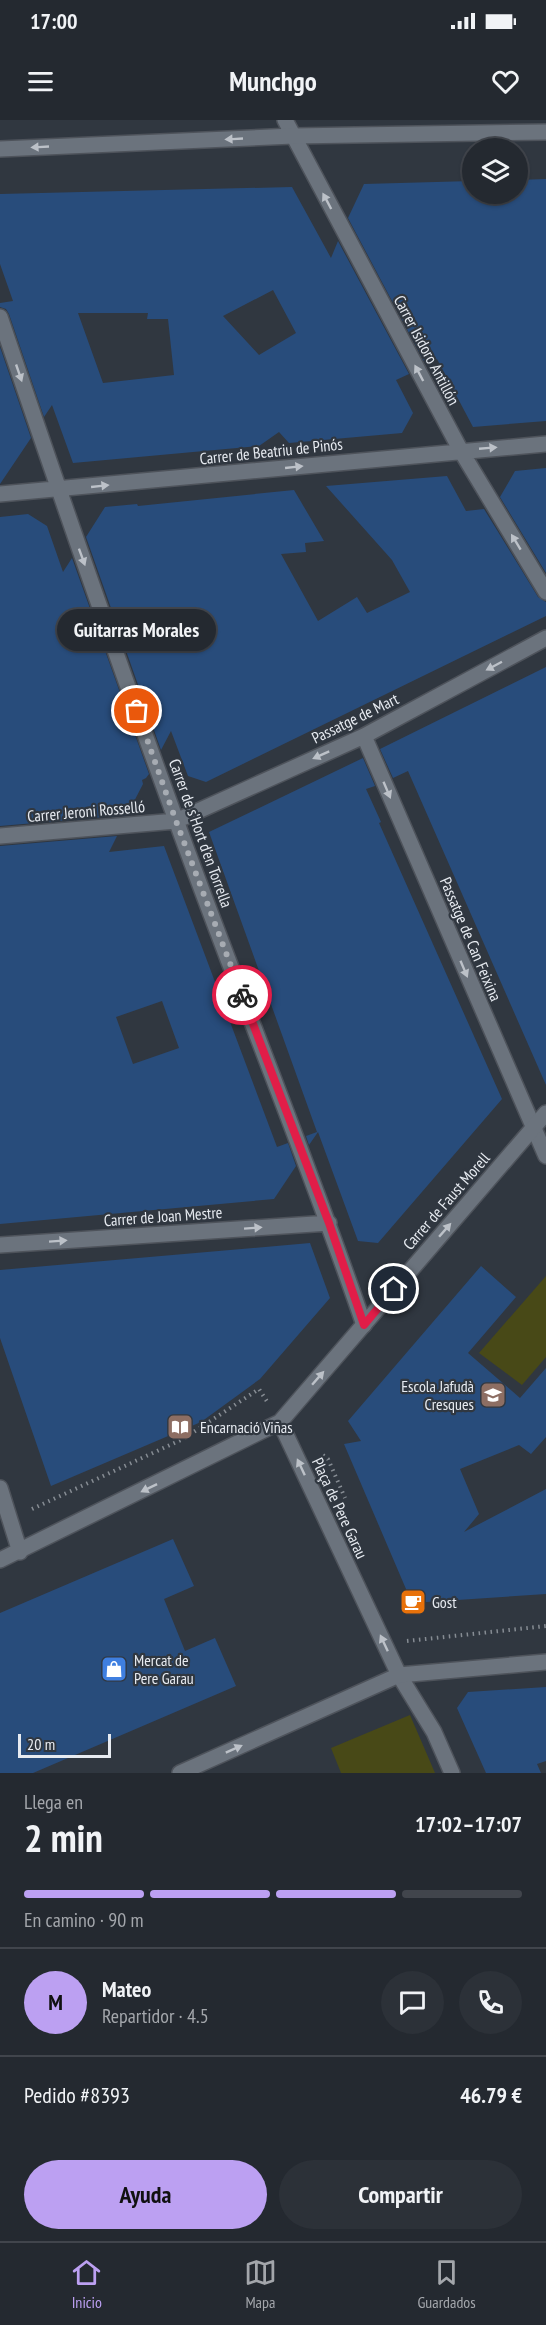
<!DOCTYPE html>
<html lang="es">
<head>
<meta charset="utf-8">
<style>
	body { margin:0; font-family:"PT Sans Narrow",sans-serif; background:#2c3138; color:#f1f3f6; height:100vh; display:flex; flex-direction:column; font-size:22px; white-space:nowrap }
	* { box-sizing:border-box; margin:0 }
	p { font-size:20px; color:#a3a6ab }
	.icon { flex:none; width:33px; height:33px; fill:none; stroke:currentColor; stroke-width:2; stroke-linecap:round; stroke-linejoin:round }
	.map { position:relative; height:1653px; overflow:hidden }
	.sheet { display:flex; flex-direction:column; background:#242930; flex:1 }
	.sheet>* { flex:none }
	.tools { position:absolute; left:462px; top:18px; display:grid; gap:12px }
	.tools a { display:grid; place-items:center; width:66px; height:66px; border-radius:50%; background:#242930; box-shadow:0 2px 4px #0004,0 0 0 2px #41454c; font-size:30px }
	.scale { position:absolute; left:18px; bottom:15px; width:93px; box-sizing:border-box; padding-left:6px; border:3px solid #e7ebf1; border-top:0; font-size:16px; line-height:21px; white-space:nowrap; color:#e7ebf1; -webkit-text-stroke:4px #303740; paint-order:stroke }
	.pin { position:absolute; display:grid; place-items:center; width:51px; height:51px; color:#fff; margin:-26px; border:3px solid #fff; border-radius:50%; box-shadow:0 2px 6px #0007 }
	.courier { position:absolute; display:grid; place-items:center; width:60px; height:60px; margin:-30px; border:4px solid #e11d48; border-radius:50%; background:#fff; color:#222; box-shadow:0 2px 8px #0007 }
	.bubble { position:absolute; height:42px; border-radius:21px; background:#242930; box-shadow:0 2px 4px #0004,0 0 0 2px #41454c; font-size:20px; font-weight:800; line-height:42px; text-align:center }
	.headline em { font-style:normal; font-weight:800 }
	.headline div { display:flex; flex-direction:column-reverse }
	.headline { display:flex; align-items:center; justify-content:space-between; height:102px; padding:0 24px }
	h1 { font-size:39px; font-weight:800; line-height:45px }
	.bar { display:grid; grid-template-columns:repeat(4,1fr); gap:9px 6px; align-content:center; height:72px; padding:0 24px }
	.bar i { height:8px; border-radius:4px; background:#41454c }
	.bar .selected { background:#bca0f2 }
	.bar p { grid-column:span 4 }
	.line { display:flex; align-items:center; gap:15px; padding:0 24px; border-top:2px solid #41454c }
	.line div { flex:1 }
	.round { display:grid; place-items:center; flex:none; width:63px; height:63px; border-radius:32px; background:#2c3138 }
	.button { display:flex; gap:12px; margin-top:auto; padding:12px 24px }
	.button a { flex:1; height:69px; border-radius:36px; background:#bca0f2; color:#111; font-size:24px; font-weight:800; line-height:69px; text-align:center }
	.button a+a { background:#2c3138; color:#f1f3f6 }
	.status { display:flex; justify-content:space-between; align-items:center; height:42px; padding:0 30px; background:#242930; direction:ltr }
	.status svg { height:16px; fill:currentColor }
	header { display:flex; justify-content:space-between; align-items:center; height:78px; padding:0 24px; background:#242930; font-size:27px; font-weight:800 }
	.menu { display:flex; justify-content:space-around; align-items:center; height:84px; border-top:2px solid #41454c; background:#242930; font-size:16px; color:#a3a6ab }
	.menu a { display:grid; justify-items:center; gap:3px }
	.menu .selected { color:#bca0f2 }
	.map>svg:first-child { display:block }
	.green { fill:#484917 }
	.building { fill:#284c7b; fill-rule:evenodd }
	.lines { fill:none; stroke-linecap:round; stroke-linejoin:round }
	.street-casing { stroke:#4e535b; stroke-width:18 }
	.secondary-casing { stroke:#4e535b; stroke-width:18 }
	.path { stroke:#868c93; stroke-width:4; stroke-dasharray:1.5 4.5; stroke-linecap:butt }
	.street { stroke:#6b737d; stroke-width:15 }
	.secondary { stroke:#6b737d; stroke-width:15 }
	.oneway { fill:#bcc1c8 }
	.done { stroke:#a7acb3; stroke-width:6; stroke-dasharray:0 10.8 }
	.route { stroke:#e11d48; stroke-width:8 }
	.labels { text-anchor:middle; dominant-baseline:central; stroke-width:4.5; stroke-linejoin:round; paint-order:stroke }
	.street-label { font-size:16px; fill:#e7ebf1; stroke:#303740 }
	.poi-label { font-size:16px; fill:#e7ebf1; stroke:#303740; text-anchor:start }
</style>
</head>
<body>
<div class="status"><b>17:00</b><svg viewBox="0 0 49 12"><path d="M0 12V9h3v3zM5 12V6h3v6zM10 12V3h3v9zM15 12V0h3v12zM26 1h20v11H26zM47 4h2v5h-2z"/></svg></div>
<header><svg class="icon" aria-label="menu" viewBox="0 0 24 24"><path d="M4 6h16M4 12h16M4 18h16"/></svg>Munchgo<svg class="icon" aria-label="heart" viewBox="0 0 24 24"><path d="M12 20l-8-8c-3-5 5-10 8-4 3-6 11-1 8 4z"/></svg></header>
<div class="map">
<svg width="546" height="1653" viewBox="0 0 546 1653">
	<rect width="100%" height="100%" fill="#303740"/>
	<!-- green -->
	<path class="green" d="M546,1156V1237L522,1265L479,1233Z
		M410,1595L435,1653H341L331,1628Z"/>
	<!-- building -->
	<path class="building" d="M546,59V301L473,307L437,239L426,245L348,98L364,64L472,61V74H518V60Z
		M292,67L331,138L338,121L409,254L396,260L413,293L402,313L289,323L279,312L259,326L73,343L52,285L44,297L9,194L6,189L0,187V183L13,181L0,144V74ZM273,170L296,213L259,235L223,196ZM78,193H148L147,199H168L174,255L103,263Z
		M0,227L31,318L0,364Z
		M546,348V453L500,377L515,351Z
		M447,356L466,391L484,389L538,477L546,482V496L206,662L188,656L171,611L161,630L86,417L105,387L137,384L138,386L294,370L324,421L305,423L306,432L281,434L318,501L357,477L367,493L410,472L392,440L326,366Z
		M28,394L47,406L63,452L72,438L149,654L146,658L142,660L143,664L127,695L0,706V397Z
		M546,547V965L408,651L393,658L380,629Z
		M363,638L375,666L366,669L381,702L379,703L502,979L378,1123L358,1121L318,1012L309,1025L306,1016L317,1012L209,712Z
		M117,716L109,732L164,726L277,1027L288,1023L296,1046L274,1079L0,1104V726ZM162,881L179,928L133,944L116,897Z
		M310,1123L330,1178L260,1259L201,1302L51,1366L0,1218V1150Z
		M481,1146L516,1177L468,1233L520,1278L546,1248V1317L531,1334L519,1325L460,1349L479,1394L464,1412L546,1369V1474L412,1483L344,1324L361,1321L348,1301Z
		M173,1419L194,1466L164,1479L185,1531L215,1518L236,1566L33,1653H0V1493Z
		M546,1567V1641L537,1644L541,1653H486L457,1588L468,1572Z"/>
	<g class="lines">
		<!-- street casing -->
		<g class="street-casing">
			<path id="street" d="M285,0L461,331L546,472
				M0,197C57,365 115,534 176,700C237,869 306,1035 364,1205
				M0,374L546,324
				M364,616L546,1036
				M0,716L176,701L364,616L546,518
				M0,1125L329,1103
				M399,1555L434,1612L452,1653"/>
		</g>
		<!-- secondary casing -->
		<g class="secondary-casing">
			<path id="secondary" d="M0,29L293,16L546,12
				M280,1302L546,993
				M0,1368L20,1432
				M0,1440L280,1302L399,1555L180,1653
				M399,1555L546,1542"/>
		</g>
		<!-- path -->
		<path class="path" d="M323,1335L328,1339L345,1378
			M32,1389L183,1319L259,1269L268,1283
			M407,1521L546,1506"/>
		<!-- street -->
		<use href="#street" class="street"/>
		<!-- secondary -->
		<use href="#secondary" class="secondary"/>
	</g>
	<!-- one-way arrows -->
	<defs><path id="oneway-solid" d="M-6-.8H1V-3.2L6.5 0L1 3.2V.8H-6Z" transform="scale(1.5)"/></defs>
	<g class="oneway">
		<use href="#oneway-solid" transform="translate(234 19) rotate(177)"/>
		<use href="#oneway-solid" transform="translate(40 27) rotate(177)"/>
		<use href="#oneway-solid" transform="translate(327 81) rotate(-118)"/>
		<use href="#oneway-solid" transform="translate(19 253) rotate(71)"/>
		<use href="#oneway-solid" transform="translate(419 253) rotate(-118)"/>
		<use href="#oneway-solid" transform="translate(488 328) rotate(-5)"/>
		<use href="#oneway-solid" transform="translate(294 347) rotate(-6)"/>
		<use href="#oneway-solid" transform="translate(100 366) rotate(-6)"/>
		<use href="#oneway-solid" transform="translate(516 422) rotate(-121)"/>
		<use href="#oneway-solid" transform="translate(82 437) rotate(70)"/>
		<use href="#oneway-solid" transform="translate(494 546) rotate(152)"/>
		<use href="#oneway-solid" transform="translate(321 635) rotate(156)"/>
		<use href="#oneway-solid" transform="translate(387 670) rotate(67)"/>
		<use href="#oneway-solid" transform="translate(464 849) rotate(67)"/>
		<use href="#oneway-solid" transform="translate(253 1108) rotate(-4)"/>
		<use href="#oneway-solid" transform="translate(445 1110) rotate(-49)"/>
		<use href="#oneway-solid" transform="translate(58 1121) rotate(-4)"/>
		<use href="#oneway-solid" transform="translate(318 1258) rotate(-49)"/>
		<use href="#oneway-solid" transform="translate(301 1347) rotate(-115)"/>
		<use href="#oneway-solid" transform="translate(149 1368) rotate(154)"/>
		<use href="#oneway-solid" transform="translate(384 1523) rotate(-115)"/>
		<use href="#oneway-solid" transform="translate(234 1629) rotate(-24)"/>
	</g>
	<g class="lines">
		<!-- done -->
		<path class="done" d="M137,591L176,701L242,875"/>
		<!-- route -->
		<path class="route" d="M242,875L329,1103L364,1205L394,1169"/>
	</g>
	<!-- icons -->
	<defs>
		<g id="school-square" transform="scale(1.35)"><rect x="-9" y="-9" width="18" height="18" rx="4" fill="#8d6e63" stroke="#303740"/><path d="M0-5L7-2L0 1L-7-2ZM-4 1L0 2.5L4 1V4Q0 6-4 4Z" fill="#fff"/></g>
		<g id="library-square" transform="scale(1.35)"><rect x="-9" y="-9" width="18" height="18" rx="4" fill="#8d6e63" stroke="#303740"/><path d="M-6-4Q-3-5.5-.7-3.5V5Q-3 3-6 4ZM6-4Q3-5.5 .7-3.5V5Q3 3 6 4Z" fill="#fff"/></g>
		<g id="cafe-square" transform="scale(1.35)"><rect x="-9" y="-9" width="18" height="18" rx="4" fill="#e8710a" stroke="#303740"/><path d="M-5.5-4.5H6V0H3Q3 3.5 0 3.5H-2.5Q-5.5 3.5-5.5 0ZM3-3.2v2h1.7v-2ZM-6 4.5H4V6H-6Z" fill="#fff"/></g>
		<g id="shop-square" transform="scale(1.35)"><rect x="-9" y="-9" width="18" height="18" rx="4" fill="#3f7fe0" stroke="#303740"/><path d="M-5-2.5h2.3a2.7 3.5 0 0 1 5.4 0H5L5.5 6h-11ZM-1.5-2.5h3a1.5 2.3 0 0 0-3 0Z" fill="#fff"/></g>
	</defs>
	<g fill-rule="evenodd">
		<use href="#school-square" x="493" y="1275"/>
		<use href="#library-square" x="180" y="1307"/>
		<use href="#cafe-square" x="413" y="1482"/>
		<use href="#shop-square" x="114" y="1549"/>
	</g>
	<g class="labels">
		<!-- street labels -->
		<g class="street-label">
			<text transform="translate(427 230) rotate(62)">Carrer Isidoro Antillón</text>
			<text transform="translate(271 331) rotate(-6)">Carrer de Beatriu de Pinós</text>
			<text transform="translate(355 598) rotate(-26)">Passatge de Mart</text>
			<text transform="translate(86 691) rotate(-5)">Carrer Jeroni Rosselló</text>
			<text transform="translate(201 713) rotate(70)">Carrer de s'Hort d'en Torrella</text>
			<text transform="translate(471 819) rotate(67)">Passatge de Can Feixina</text>
			<text transform="translate(446 1081) rotate(-49)">Carrer de Faust Morell</text>
			<text transform="translate(163 1096) rotate(-4)">Carrer de Joan Mestre</text>
			<text transform="translate(340 1388) rotate(65)">Plaça de Pere Garau</text>
		</g>
		<!-- poi labels -->
		<g class="poi-label">
			<text x="474" y="1266" text-anchor="end">Escola Jafudà<tspan x="474" dy="18">Cresques</tspan></text>
			<text x="200" y="1307">Encarnació Viñas</text>
			<text x="432" y="1482">Gost</text>
			<text x="134" y="1540">Mercat de<tspan x="134" dy="18">Pere Garau</tspan></text>
		</g>
	</g>
</svg>
<div class="tools">
<a><svg class="icon" aria-label="layers" viewBox="0 0 24 24"><path d="M12 4l9 5-9 5-9-5zM3 14l9 5 9-5"/></svg></a>
</div>
<div class="scale">20 m</div>
<div class="pin" style="left:137px;top:591px;background:#ea580c"><svg class="icon" aria-label="bag" viewBox="0 0 24 24"><path d="M5 8h14l-1 12H6zM9 8a3 3 0 0 1 6 0"/></svg></div>
<div class="pin" style="left:394px;top:1169px;background:#1f2937"><svg class="icon" aria-label="home" viewBox="0 0 24 24"><path d="M3 11l9-7 9 7M6 9v11h12V9"/></svg></div>
<div class="courier" style="left:242px;top:875px"><svg class="icon" aria-label="bike" viewBox="0 0 24 24"><circle cx="6" cy="16" r="4"/><circle cx="18" cy="16" r="4"/><path d="M6 16l4-8h5l3 8M10 8l3 8H6M13 5h3"/></svg></div>
<div class="bubble" style="left:57px;top:489px;width:159px">Guitarras Morales</div>
</div>
<section class="sheet">
<div class="headline"><div><h1>2 min</h1><p>Llega en</p></div><em>17:02–17:07</em></div>
<div class="bar"><i class="selected"></i><i class="selected"></i><i class="selected"></i><i></i><p>En camino · 90 m</p></div>
<div class="line" style="height:108px"><b class="round" style="background:#bca0f2;color:#111">M</b><div><b>Mateo</b><p>Repartidor · 4.5</p></div><a class="round"><svg class="icon" aria-label="chat" viewBox="0 0 24 24"><path d="M4 5h16v11H9l-5 4z"/></svg></a><a class="round"><svg class="icon" aria-label="phone" viewBox="0 0 24 24"><path d="M5 4h4l2 5-3 2q2 4 5 5l2-3 5 2v4C11 20 4 13 5 4z"/></svg></a></div>
<div class="line" style="height:78px"><div>Pedido #8393</div><b>46.79 €</b></div>
<div class="button"><a>Ayuda</a><a>Compartir</a></div>
</section>
<nav class="menu">
<a class="selected"><svg class="icon" aria-label="home" viewBox="0 0 24 24"><path d="M3 11l9-7 9 7M6 9v11h12V9"/></svg>Inicio</a>
<a><svg class="icon" aria-label="map" viewBox="0 0 24 24"><path d="M3 6l6-2 6 2 6-2v14l-6 2-6-2-6 2zM9 4v14M15 6v14"/></svg>Mapa</a>
<a><svg class="icon" aria-label="saved" viewBox="0 0 24 24"><path d="M7 4h10v16l-5-4-5 4z"/></svg>Guardados</a>
</nav>
</body>
</html>
